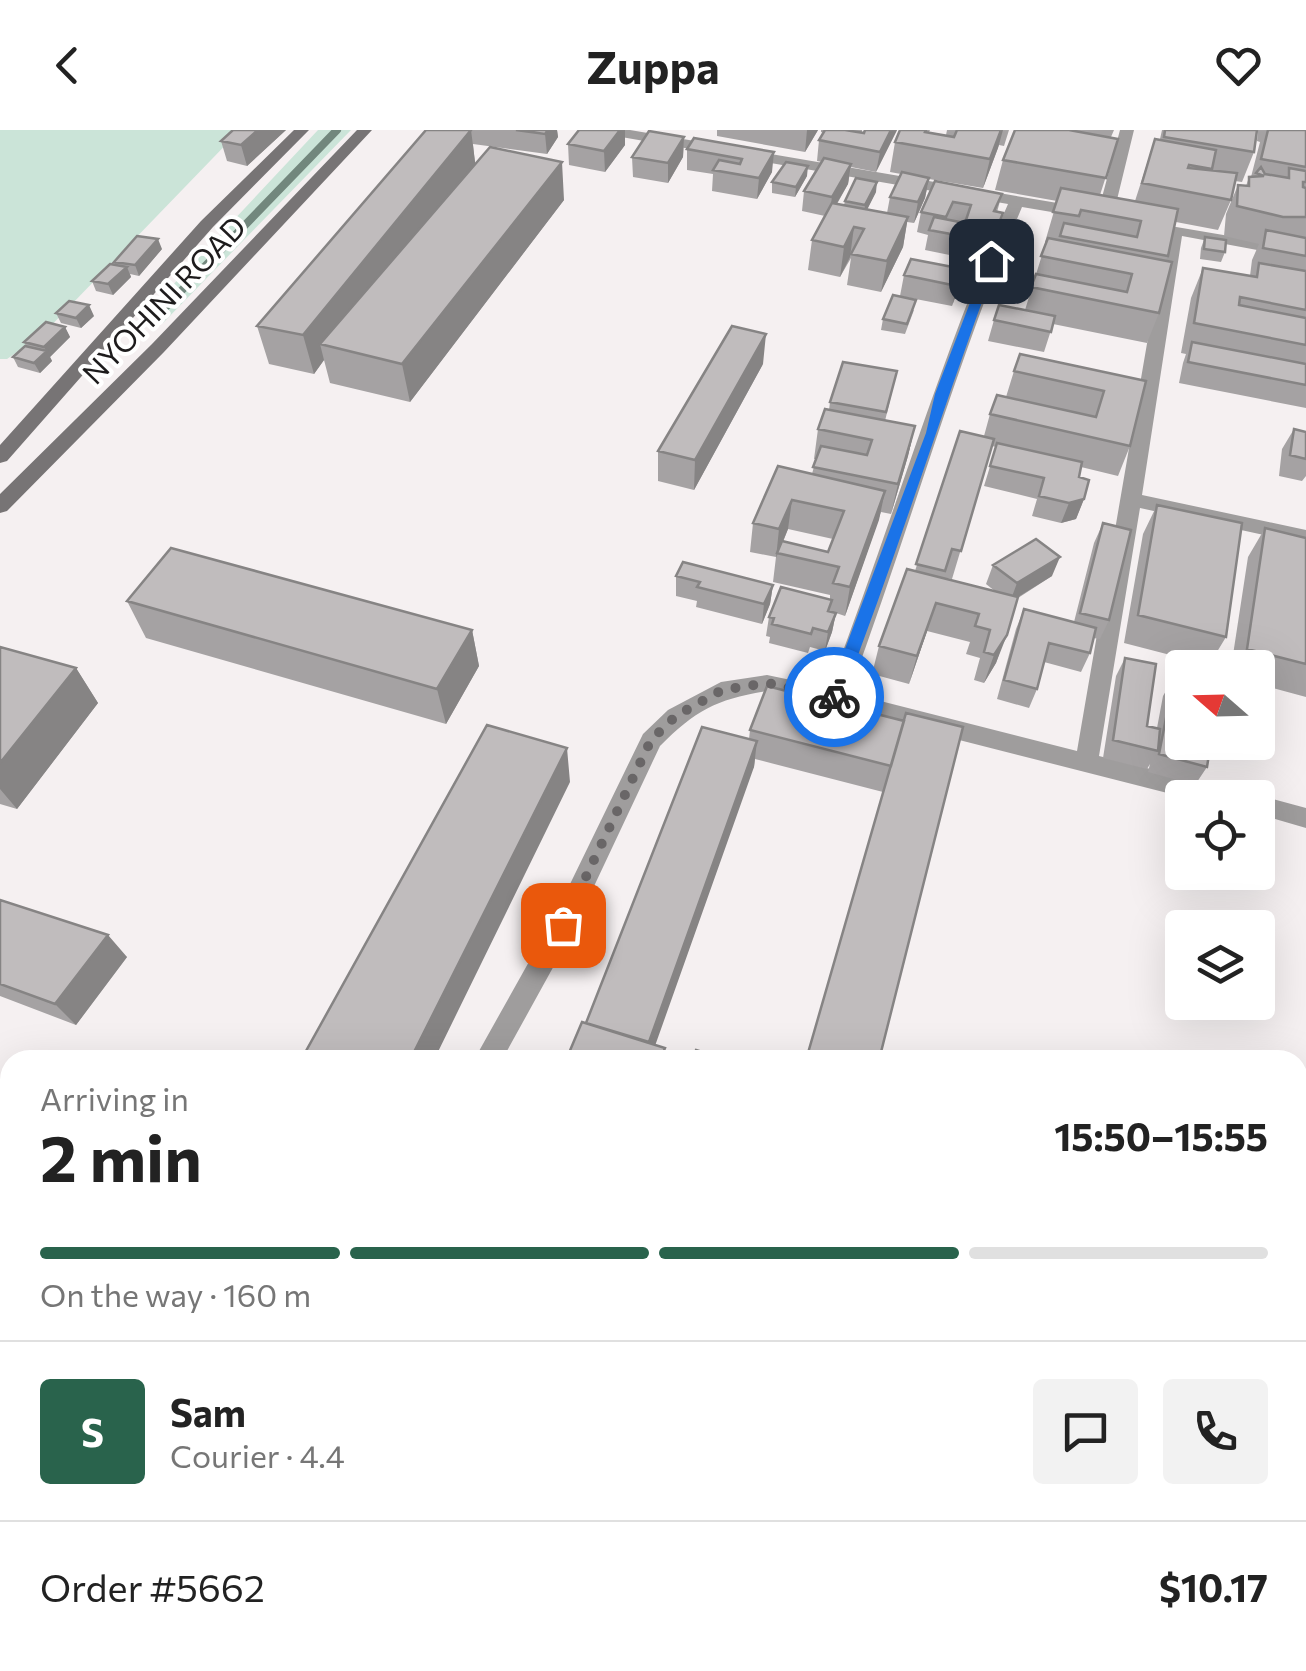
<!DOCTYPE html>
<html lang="en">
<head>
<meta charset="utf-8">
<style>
	body { margin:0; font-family:Commissioner,sans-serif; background:#f2f2f2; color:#222; height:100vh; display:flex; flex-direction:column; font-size:38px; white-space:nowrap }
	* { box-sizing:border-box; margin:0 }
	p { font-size:32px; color:#767676 }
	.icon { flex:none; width:55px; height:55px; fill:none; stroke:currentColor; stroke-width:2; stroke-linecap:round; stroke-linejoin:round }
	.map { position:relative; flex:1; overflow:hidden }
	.panel { position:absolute; left:0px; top:920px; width:1308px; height:622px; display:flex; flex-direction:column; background:#fff; border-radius:30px 30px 0 0; box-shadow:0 10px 40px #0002 }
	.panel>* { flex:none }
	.needle { width:65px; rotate:290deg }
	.buttons { position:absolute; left:1165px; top:520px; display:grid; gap:20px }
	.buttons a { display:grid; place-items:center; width:110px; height:110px; border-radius:10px; background:#fff; box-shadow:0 10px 40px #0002; font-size:50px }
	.pin { position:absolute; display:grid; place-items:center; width:85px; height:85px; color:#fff; margin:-42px; border-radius:20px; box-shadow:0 5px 15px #0006 }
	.courier { position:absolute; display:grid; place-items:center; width:100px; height:100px; margin:-50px; border:8px solid #1a73e8; border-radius:50%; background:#fff; color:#222; box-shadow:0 2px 12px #0007 }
	.summary em { font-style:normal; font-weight:700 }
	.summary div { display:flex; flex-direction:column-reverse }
	.summary { display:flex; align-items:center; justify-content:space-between; height:170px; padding:0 40px }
	h1 { font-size:65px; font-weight:700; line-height:75px }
	.bar { display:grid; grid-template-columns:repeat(4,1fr); gap:15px 10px; align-content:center; height:120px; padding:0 40px }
	.bar i { height:12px; border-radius:8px; background:#e0e0e0 }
	.bar .current { background:#29634c }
	.bar p { grid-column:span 4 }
	.line { display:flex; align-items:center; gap:25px; padding:0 40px; border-top:2px solid #e0e0e0 }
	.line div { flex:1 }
	.round { display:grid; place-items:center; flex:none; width:105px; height:105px; border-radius:10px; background:#f2f2f2 }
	header { display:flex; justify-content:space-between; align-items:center; height:130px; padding:0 40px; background:#fff; font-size:45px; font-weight:700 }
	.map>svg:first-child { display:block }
	.green { fill:#cbe4d8 }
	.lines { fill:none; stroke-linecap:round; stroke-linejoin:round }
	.stream { stroke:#72877d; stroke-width:8 }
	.street { fill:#9f9d9d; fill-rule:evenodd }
	.secondary { fill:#777475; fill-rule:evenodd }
	.wall { fill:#a5a2a3; fill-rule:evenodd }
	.shaded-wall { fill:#868484 }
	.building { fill:#c0bcbd; stroke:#868484; stroke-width:2.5 }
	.route { fill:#1a73e8 }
	.done { stroke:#696667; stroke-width:10; stroke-dasharray:0 18 }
	.labels { text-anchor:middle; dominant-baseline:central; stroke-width:8; stroke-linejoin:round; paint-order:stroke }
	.far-street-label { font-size:30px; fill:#1d1b1c; stroke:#fff }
</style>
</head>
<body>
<header><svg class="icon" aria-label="back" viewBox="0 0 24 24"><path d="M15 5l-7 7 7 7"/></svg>Zuppa<svg class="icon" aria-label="heart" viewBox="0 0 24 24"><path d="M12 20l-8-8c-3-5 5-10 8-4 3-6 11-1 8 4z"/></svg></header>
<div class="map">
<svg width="1306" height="1541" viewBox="0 0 1306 1541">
	<rect width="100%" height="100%" fill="#f5f0f1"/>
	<!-- green -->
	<path class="green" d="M0,0H240L43,204L7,229H0Z
		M318,0H351L163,193L141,189Z"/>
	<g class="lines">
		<!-- stream -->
		<path class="stream" d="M153,190L337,0"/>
		<!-- street -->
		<path class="street" d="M597,0H630L1087,78L1095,83L1087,88L1022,77C955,235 909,402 849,563L1077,621L1166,103L1135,96V90L1306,119V129L1182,106L1142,365L1306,400V414L1140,378L1099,626L1226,658L1238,668H1187L767,561C717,569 696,580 660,616L572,803L502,930H474L554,787L643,604L668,580L721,552L767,545L829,558C891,397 939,231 1008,74L604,4Z
			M1120,0H1134L1113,86L1105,91L1097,86Z
			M1258,665L1306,678V698L1258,684V668H1252Z"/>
		<!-- secondary -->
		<path class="secondary" d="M294,0H309L213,97L7,331L0,333V315L201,91Z
			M357,0H372L164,222L7,381L0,383V364L152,214Z
			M0,1425L10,1429V1463L0,1459Z
			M204,1532H255L259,1541H207Z"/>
	</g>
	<!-- wall -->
	<path class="wall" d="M233,0H286L247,36L227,31L221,11Z
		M426,0H557L558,7L547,24L473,14L475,35L564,70L410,272L330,253L324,230L314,244L269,234L257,196Z
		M579,0H625V15L605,42L569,35L568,14Z
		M717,0H818L805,22L717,6Z
		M821,0H862V3H864L865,0H897L876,42L851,37L848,54L837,74L844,75L845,71L876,62L867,79L887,83L890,67L901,44L890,42L895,12L900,0H930L929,2L946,5L947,0H1009L1004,16L999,15L983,58L929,49L925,68L914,93L907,92L903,117L881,162L847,155L851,128L840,147L808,140L812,110L825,86L802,81L804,61L822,32L817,31L819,10L824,3L821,2Z
		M1015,0H1114L1111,7L1118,9L1100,65L1135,71L1155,9H1160L1162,0H1257L1254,22L1242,52L1235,51L1231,70L1218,100L1176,92L1166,131L1159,183L1147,213L1053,194L1044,222L988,211L994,190L1025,180L1046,112H1045L1057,71L995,60L1003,30Z
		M1258,0H1306V278L1179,253L1183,233L1186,224L1181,223L1191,168L1203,138L1250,146L1252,130L1259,114L1224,106L1226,84L1238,55L1246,56L1249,47H1251L1260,12L1257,11Z
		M684,7L683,27L668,53L633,47L632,27Z
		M694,8L772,42L757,69L712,61L713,44L687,40V19Z
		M807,46L795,67L772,63V52Z
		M935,51L1002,64L997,82L998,103L992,118L984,117L979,131L925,120L928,105L917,102L921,82Z
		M1205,107L1225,122L1221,132L1200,129L1201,118Z
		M162,119L139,146L130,144L131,147L113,165L96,161L92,151L115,134L114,132Z
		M963,139L952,176L900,166L904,145Z
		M914,180L905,204L881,200L883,189Z
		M56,183L94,186L81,198L61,193Z
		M65,197L70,207L50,227L52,231L40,243L18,237L13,227L26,216L24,212Z
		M763,234L694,360L658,351V321Z
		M897,241L885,291L915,296L908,326L891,384L881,382L845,486L836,483L832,502L825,521L810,517L808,523L769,513L770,507L766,506L769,487L830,470V465L773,452L776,427L750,422L753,393L812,344L816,329H814L818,299L829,280L830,272ZM788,399L833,409L828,422L783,412Z
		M1014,241L1146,251L1130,316L1118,346L1081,337L1079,347L1084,369L1076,389L1061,393L1032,386L1037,369L984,356L996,317L992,316L952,449L944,448L996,462L986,454L993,435L1052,446L1018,468L996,533L984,553L974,550L980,528L966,524L970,512L927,501L909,554L872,544L879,516L915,441L960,301L984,306L990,284L1006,267Z
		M1294,299L1306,302V346L1302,351L1279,346L1282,319Z
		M1157,375L1226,507L1209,535L1124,513L1143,404Z
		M1103,393L1109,490L1100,509L1093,508L1090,523L1081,542L1044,532L1037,559L1029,578L997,569L1016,499L1024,479L1074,492L1094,413Z
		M1265,398L1306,408V567L1258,554V538H1231L1248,427Z
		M676,446L773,455L770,474L762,494L696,477L697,471L676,466Z
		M127,471L472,500L479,536L446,594L146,508Z
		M0,517L76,538L98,573L17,679L0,674Z
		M1125,528L1147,596L1157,598L1163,566L1174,547L1207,637L1195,655L1148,642L1150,634L1147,639L1103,628L1116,546Z
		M904,591L883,662L755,629L754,637L586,893L749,609L750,600Z
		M0,770L127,827L76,895L0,866Z"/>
	<!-- shaded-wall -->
	<path class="shaded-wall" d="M258,0H286L247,36L241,15Z
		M471,0L476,39L320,214L324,230L314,244L303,205Z
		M548,0H557L558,7L547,24L545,4Z
		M620,0H625V15L605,42L604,21Z
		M807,0H818L805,22Z
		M891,0H897L876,42L880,22Z
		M1001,0H1003L998,18L983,58L990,29Z
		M684,7L683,27L668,53V33Z
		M774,22L772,42L757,69L759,48Z
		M562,32L564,70L410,272L402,234Z
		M851,34L848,54L829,87L832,67Z
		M808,36L807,46L795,67L796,57Z
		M929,48L925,68L914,93L918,72Z
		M877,52L876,62L864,86L865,75Z
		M908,87L903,117L881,162L887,131Z
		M854,97L850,127L840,147L844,117Z
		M158,109L162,119L139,146L135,135Z
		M127,137L131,147L113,165L108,154Z
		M963,139L958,160L952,176L957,156Z
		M89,175L94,186L81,198L76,188Z
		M65,197L70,207L50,227L52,231L40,243L34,233L46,221L44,217Z
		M766,204L763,234L694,360L695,330Z
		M915,296L908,326L891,384L898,354Z
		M885,361L879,390L845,486L850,457Z
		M1084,369L1076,389L1061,393L1069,373Z
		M792,370L788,399L776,428L779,399Z
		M1060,427L1052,446L1010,472L1017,453Z
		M773,455L770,474L762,494L764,474Z
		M936,473L927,501L909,554L917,526Z
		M836,483L832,502L825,521L828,502Z
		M472,500L479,536L446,594L437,559Z
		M1007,505L996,533L984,553L994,525Z
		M76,538L98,573L17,679L0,659V633Z
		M757,611L754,637L650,930L649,912Z
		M567,618L570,652L434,930H410Z
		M108,805L127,827L76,895L55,874Z"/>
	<!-- building -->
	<path class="building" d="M233,0H258L241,15L221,11Z
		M426,0H471L303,205L257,196Z
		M516,0H548L545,4Z
		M579,0H620L604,21L568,14Z
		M825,0H845L864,3L865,0H891L880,22L819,10Z
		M900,0H926L925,2L954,7L957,0H1001L990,29L895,12Z
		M1015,0H1069L1118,9L1106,48L1003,30Z
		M1165,0H1257L1254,22L1164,7Z
		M1268,0H1306V37L1261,29Z
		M649,1L684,7L668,33L632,27Z
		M694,8L774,22L759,48L713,40L719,30L740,34L742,29L687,19Z
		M1155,9L1216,20L1212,39L1189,35L1188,38L1237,43L1231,70L1142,53Z
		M490,17L562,32L402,234L320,214Z
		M824,28L851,34L832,67L804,61Z
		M786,32L808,36L796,57L772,52Z
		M1261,37L1265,44L1289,48V38L1306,41V52H1303V57L1306,58V87H1283L1237,76L1238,55L1249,56V47L1264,46L1256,43Z
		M902,42L929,48L918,72L890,67Z
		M856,48L877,52L865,75L845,71Z
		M935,51L1002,64L994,81L1003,83L997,98L989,96L984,110L929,100L934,87L965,93L971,75L953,72L946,87L921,82Z
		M1061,58L1178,79L1168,126L1060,106L1064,93L1137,107L1141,91L1081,80L1079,86L1053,82Z
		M832,73L908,87L887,131L851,124L864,99L854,97L844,117L812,110Z
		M1266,100L1306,108V126L1263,118Z
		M137,106L158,109L135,135L114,132Z
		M1205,107L1226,110L1225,122L1204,119Z
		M1048,108L1172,132L1159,183L1031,157L1036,144L1127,162L1132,144L1041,126Z
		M911,129L963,139L957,156L904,145Z
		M1259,133L1306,141V180L1240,167L1239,175L1306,188V215L1194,193L1203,138L1257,147Z
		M110,134L127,137L108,154L92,151Z
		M893,165L916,170L907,194L883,189Z
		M69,171L89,175L76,188L56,183Z
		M999,175L1055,186L1051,202L994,190Z
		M46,192L65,197L44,217L24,212Z
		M732,196L766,204L695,330L658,321Z
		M1192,212L1306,234V255L1188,232Z
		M25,216L47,221L34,233L13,227Z
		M1020,224L1146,251L1130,316L990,284L997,265L1096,287L1104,261L1014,241Z
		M843,232L897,241L886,282L830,272Z
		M825,279L915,296L898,354L813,337L821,316L867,325L872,310L818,299Z
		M1294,299L1306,302V329L1290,325Z
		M960,301L994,309L961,421L952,419L945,441L916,434Z
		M997,313L1082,332L1079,347L1089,350L1084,369L1069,373L1039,366L1044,348L990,336Z
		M778,336L885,361L850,457L833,453L839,437L777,423L782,411L828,422L844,381L792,370L779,399L753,393Z
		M1157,375L1242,393L1226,507L1138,485Z
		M1103,393L1131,400L1109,490L1080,483Z
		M1265,398L1306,408V534L1247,519Z
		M1036,409L1060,427L1017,453L993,435Z
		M171,418L472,500L437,559L127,471Z
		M683,432L773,455L764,474L697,457L700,452L676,446Z
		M907,439L1018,467L1007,505L994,525L984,522L990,500L975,496L979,484L936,473L917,526L879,516Z
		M781,457L832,470L828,481L836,483L828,502L813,498L811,504L772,494L774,488L769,487Z
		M1024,479L1096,498L1090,523L1049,513L1037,559L1004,550Z
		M0,517L76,538L0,633Z
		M1125,528L1156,534L1147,596L1160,599L1158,621L1113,610Z
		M1174,547L1182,549V612H1211L1207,637L1159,624Z
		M767,556L904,591L891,636L750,600Z
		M906,583L963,597L879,930H806Z
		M487,595L567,618L410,930H301Z
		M702,597L757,611L649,912L586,893Z
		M0,770L108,805L55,874L0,854Z
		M582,892L665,918L660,930H566Z
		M696,920L727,930H692Z
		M0,1115L10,1119V1282L0,1278Z"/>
	<!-- route -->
	<path class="route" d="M991,128L997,131C943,276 898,423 842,567L839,571H829L827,567L926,303L935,264L986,131Z"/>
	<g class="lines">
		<!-- done -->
		<path class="done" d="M563,795L651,610L676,586L722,560L767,553L834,567"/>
	</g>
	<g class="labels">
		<!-- far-street labels -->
		<g class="far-street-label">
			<text transform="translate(163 169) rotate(-46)">NYOHINI ROAD</text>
		</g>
	</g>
</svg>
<div class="buttons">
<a><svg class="needle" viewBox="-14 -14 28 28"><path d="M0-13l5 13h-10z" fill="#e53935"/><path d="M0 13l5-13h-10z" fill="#767676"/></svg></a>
<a><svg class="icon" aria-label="locate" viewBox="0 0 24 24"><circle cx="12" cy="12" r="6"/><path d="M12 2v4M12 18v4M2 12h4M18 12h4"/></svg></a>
<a><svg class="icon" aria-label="layers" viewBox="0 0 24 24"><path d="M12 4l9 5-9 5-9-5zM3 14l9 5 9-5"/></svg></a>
</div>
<div class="pin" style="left:563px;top:795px;background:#ea580c"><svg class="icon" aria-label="bag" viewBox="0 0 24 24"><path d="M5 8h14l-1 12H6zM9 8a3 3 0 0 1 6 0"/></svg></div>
<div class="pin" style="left:991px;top:131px;background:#1f2937"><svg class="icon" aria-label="home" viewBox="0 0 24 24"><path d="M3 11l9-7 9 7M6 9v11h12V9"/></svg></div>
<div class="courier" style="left:834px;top:567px"><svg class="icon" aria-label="bike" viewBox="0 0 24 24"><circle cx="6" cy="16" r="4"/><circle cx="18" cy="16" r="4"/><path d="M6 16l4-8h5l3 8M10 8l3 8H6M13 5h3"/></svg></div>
<section class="panel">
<div class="summary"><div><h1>2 min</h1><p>Arriving in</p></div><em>15:50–15:55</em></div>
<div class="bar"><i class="current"></i><i class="current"></i><i class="current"></i><i></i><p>On the way · 160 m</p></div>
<div class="line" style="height:180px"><b class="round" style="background:#29634c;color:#fff">S</b><div><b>Sam</b><p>Courier · 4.4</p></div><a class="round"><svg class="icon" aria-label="chat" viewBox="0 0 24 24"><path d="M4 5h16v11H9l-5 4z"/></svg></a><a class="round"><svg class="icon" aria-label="phone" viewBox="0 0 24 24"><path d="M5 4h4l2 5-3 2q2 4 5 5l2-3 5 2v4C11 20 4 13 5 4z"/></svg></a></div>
<div class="line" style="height:130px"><div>Order #5662</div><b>$10.17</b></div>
</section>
</div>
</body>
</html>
